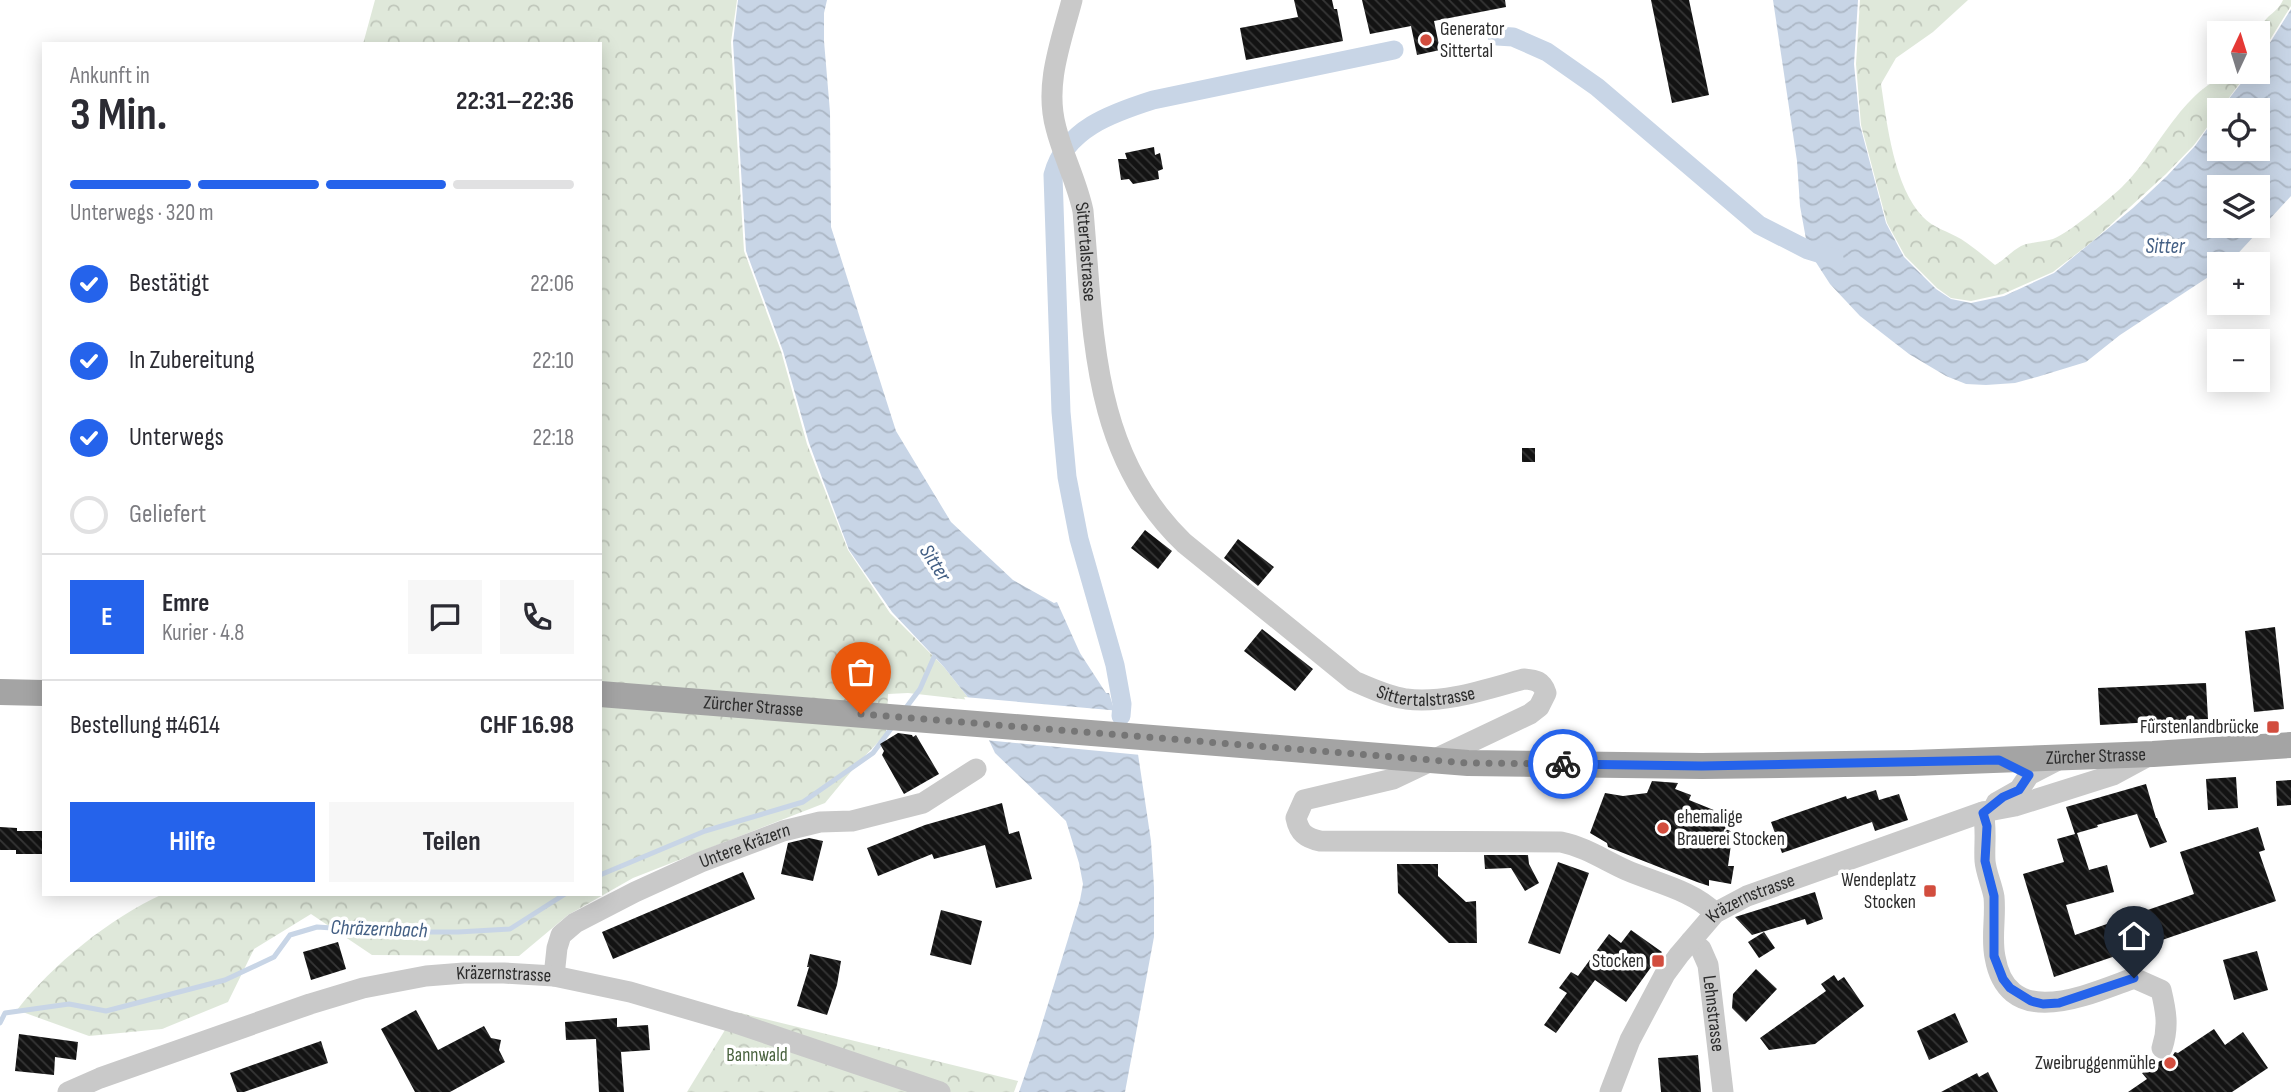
<!DOCTYPE html>
<html lang="de">
<head>
<meta charset="utf-8">
<style>
	body { margin:0; font-family:"Sofia Sans Condensed",sans-serif; background:#f7f7f7; color:#2b2b33; height:100vh; display:flex; flex-direction:column; font-size:26px; white-space:nowrap }
	* { box-sizing:border-box; margin:0 }
	p { font-size:23px; color:#7c7c81 }
	.icon { flex:none; width:38px; height:38px; fill:none; stroke:currentColor; stroke-width:2; stroke-linecap:round; stroke-linejoin:round }
	.map { position:relative; flex:1; overflow:hidden }
	.side { position:absolute; left:42px; top:42px; width:560px; height:854px; display:flex; flex-direction:column; background:#fff; border-radius:0px; box-shadow:0 4px 18px #0003 }
	.side>* { flex:none }
	.needle { width:46px; rotate:4deg }
	.fabs { position:absolute; left:2207px; top:21px; display:grid; gap:14px }
	.fabs a { display:grid; place-items:center; width:63px; height:63px; border-radius:0px; background:#fff; box-shadow:0 4px 18px #0003; font-size:35px }
	.pin { position:absolute; display:grid; place-items:center; width:60px; height:60px; color:#fff; margin:-72px -30px; border-radius:50% 50% 50% 0; rotate:-45deg; box-shadow:0 0 7px #0007 }
	.pin .icon { rotate:45deg }
	.courier { position:absolute; display:grid; place-items:center; width:70px; height:70px; margin:-35px; border:5px solid #2563eb; border-radius:50%; background:#fff; color:#222; box-shadow:0 2px 9px #0007 }
	.head em { font-style:normal; font-weight:700 }
	.head div { display:flex; flex-direction:column-reverse }
	.head { display:flex; align-items:center; justify-content:space-between; height:119px; padding:0 28px }
	h1 { font-size:46px; font-weight:700; line-height:52px }
	.bar { display:grid; grid-template-columns:repeat(4,1fr); gap:10px 7px; align-content:center; height:84px; padding:0 28px }
	.bar i { height:9px; border-radius:5px; background:#e1e1e2 }
	.bar .current { background:#2563eb }
	.bar p { grid-column:span 4 }
	.line { display:flex; align-items:center; gap:18px; padding:0 28px; border-top:2px solid #e1e1e2 }
	.line div { flex:1 }
	.round { display:grid; place-items:center; flex:none; width:74px; height:74px; border-radius:0px; background:#f7f7f7 }
	ol { padding:0 28px; list-style:none }
	li { display:flex; align-items:center; gap:21px; height:77px }
	li p { margin-inline-start:auto }
	li .icon { padding:7px; border-radius:50%; background:#2563eb; color:#fff; stroke-width:4 }
	li:last-child { color:#7c7c81 }
	li i { width:38px; height:38px; border:4px solid #e1e1e2; border-radius:50% }
	.button { display:flex; gap:14px; margin-top:auto; padding:14px 28px }
	.button a { flex:1; height:80px; border-radius:0px; background:#2563eb; color:#fff; font-size:28px; font-weight:700; line-height:80px; text-align:center }
	.button a+a { background:#f7f7f7; color:#2b2b33 }
	.map>svg:first-child { display:block }
	.forest { fill:url(#forest-crowns) }
	.water { fill:url(#water-waves); fill-rule:evenodd }
	.pier { fill:#fff }
	.lines { fill:none; stroke-linecap:round; stroke-linejoin:round }
	.stream { stroke:#c8d5e6; stroke-width:5 }
	.canal { stroke:#c8d5e6; stroke-width:19 }
	.building { fill:url(#building-back-hatch) }
	.minor { stroke:#c9c9c9; stroke-width:21 }
	.major { stroke:#a4a4a4; stroke-width:26 }
	.major-bridge { stroke:#a4a4a4; stroke-width:26 }
	.done { stroke:#767676; stroke-width:7; stroke-dasharray:0 12.6 }
	.route { stroke:#2563eb; stroke-width:9 }
	.poi-dot { fill:#d24d3e; stroke:#fff; stroke-width:2.5 }
	.labels { text-anchor:middle; dominant-baseline:central; stroke-width:7; stroke-linejoin:round; paint-order:stroke }
	.poi-label { font-size:19px; fill:#2c2c2c; stroke:#fff; text-anchor:end }
	.street-label { font-size:19px; fill:#2c2c2c; stroke:#fff }
	.park-label { font-size:19px; fill:#49623e; stroke:#fff }
	.water-label { font-size:21px; font-style:italic; fill:#435f84; stroke:#fff }
</style>
</head>
<body>
<div class="map">
<svg width="2291" height="1092" viewBox="0 0 2291 1092">
	<defs>
		<pattern id="forest-crowns" width="20" height="18" patternUnits="userSpaceOnUse" patternTransform="scale(1.75)"><rect width="20" height="18" fill="#dfe8da"/><path d="M2 6a3 3 0 1 1 6 0M12 15a3 3 0 1 1 6 0" fill="none" stroke="#c0c7bb"/></pattern>
		<pattern id="water-waves" width="16" height="10" patternUnits="userSpaceOnUse" patternTransform="scale(1.75)"><rect width="16" height="10" fill="#c8d5e6"/><path d="M0 5q4-4 8 0t8 0" fill="none" stroke="#acb7c5"/></pattern>
		<pattern id="building-back-hatch" width="6" height="6" patternUnits="userSpaceOnUse" patternTransform="scale(1.75)"><rect width="6" height="6" fill="#131313"/><path d="M-1 5l2 2M0 0l6 6M5-1l2 2" fill="none" stroke="#363636"/></pattern>
	</defs>
	<rect width="100%" height="100%" fill="#fff"/>
	<!-- forest -->
	<path class="forest" d="M375,0H737L731,42L744,251L781,351L807,444L848,550L890,613L944,667L970,700L908,693L888,694L886,734L859,762L825,803L633,878L568,915L519,956L372,955L311,914L254,949L228,1002L162,1029L89,1036L17,1010C52,965 110,918 163,894H600V44H363Z
		M1860,0H1968L1933,32L1896,58L1881,84C1887,124 1894,187 1923,217C1932,227 1949,232 1961,239C1973,247 1984,256 1995,265C2004,260 2012,251 2021,246C2031,242 2043,242 2053,239C2069,233 2108,200 2122,187C2160,152 2188,72 2248,72L2194,145L2166,174L2093,241L2053,272L2003,294L1971,301L1951,298L1937,288L1905,256L1887,223L1861,125L1856,64Z
		M2283,0H2291V6L2258,59C2257,42 2255,30 2268,17C2274,12 2280,7 2283,0Z
		M736,1012L1018,1081L1014,1092H687Z"/>
	<!-- water -->
	<path class="water" d="M738,0H827L824,13V41L830,112L831,227L896,431L951,522L1013,580L1054,603L1057,602L1080,653L1106,693H1109L1113,706L1135,734L1151,841L1154,887V937L1125,1092H1019L1037,1040L1080,900L1083,884L1079,863L1066,821L995,753L970,700L944,667L892,612L849,550L809,443L783,351L746,251L733,42Z
		M1773,0H1858L1854,64L1860,125L1886,223L1904,257L1936,289L1951,299L1971,303L2004,296L2054,273L2133,208L2167,176L2195,146L2219,112V149H2258V110H2220L2250,72H2258V62L2291,9V196L2231,261L2227,264H2219V270L2120,335L2086,362L2037,377L2015,383L1986,385L1966,384L1946,376L1909,354L1860,316L1830,284L1808,250L1800,206L1797,161ZM2219,187H2258V226H2219Z"/>
	<!-- pier -->
	<path class="pier" d="M964,697L1121,711L1138,732L1141,755L985,740Z"/>
	<g class="lines">
		<!-- stream -->
		<path class="stream" d="M905,709L920,689L934,657
			M600,875L705,831L803,802L873,753L893,726
			M0,1023L5,1013L69,1004L106,1011L225,980L274,957L290,935L317,927L393,932H458L510,929L565,894"/>
		<!-- canal -->
		<path class="canal" d="M1497,36L1513,37L1547,52L1597,87L1759,225L1808,250L1834,258
			M1121,716L1122,704L1115,665L1079,539L1067,477L1061,412L1053,175C1065,129 1112,113 1153,100L1394,50"/>
	</g>
	<!-- building -->
	<path class="building" d="M1294,0H1332L1334,9H1337L1343,41L1246,60L1240,28L1298,17Z
		M1362,0H1505L1506,7L1434,21L1440,50L1417,55L1411,26L1370,34Z
		M1651,0H1689L1709,95L1672,103Z
		M1154,147L1155,155L1160,153L1163,169L1158,171L1159,179L1133,184L1129,179L1121,180L1118,159H1127L1125,153Z
		M1522,448H1535V462H1522Z
		M1145,530L1172,551L1158,569L1131,548Z
		M1238,539L1274,567L1258,586L1224,558Z
		M2275,627L2284,709L2254,712L2245,631Z
		M1262,629L1313,669L1295,691L1244,651Z
		M2206,683L2208,719L2100,725L2098,688Z
		M898,733L912,735L913,737L916,735L939,774L904,794L882,755L884,751L880,744Z
		M2236,777L2238,808L2208,810L2206,779Z
		M2291,780V805L2277,806L2276,781Z
		M1652,781L1678,783L1675,789L1691,795L1689,800L1731,817L1734,823L1728,866H1734L1731,884L1709,880V886L1697,882L1608,847L1607,843L1590,833L1605,793L1623,796L1647,793Z
		M2146,784L2156,818H2157L2167,842L2150,848L2137,814L2097,825L2098,827L2077,833L2089,870L2107,865L2114,892L2066,905L2075,935L2194,894L2180,852L2258,827L2265,850L2259,852L2276,901L2054,977L2023,874L2064,862L2057,839L2075,834L2066,807Z
		M1876,790L1879,800L1899,794L1908,820L1875,831L1872,822L1782,853L1771,822L1846,796L1847,799Z
		M1002,803L1009,834L1019,831L1032,879L996,888L985,845L934,859L932,854L878,876L867,848L925,825Z
		M0,827L17,828V831H44V854H16V850H0Z
		M809,838L823,841L813,881L781,874L788,843Z
		M1484,855H1528L1529,864L1539,883L1525,891L1511,868L1485,869Z
		M1558,862L1589,873L1560,954L1528,943Z
		M1397,864H1438V876L1466,902L1476,901L1477,943H1449L1398,893Z
		M743,872L755,899L613,959L602,932Z
		M1815,892L1823,919L1807,925L1805,919L1752,935L1735,917Z
		M941,910L982,921L971,965L930,955Z
		M1631,930L1662,952L1626,1002L1595,980L1556,1033L1544,1025L1567,993L1559,988L1571,972L1578,976L1609,934L1621,943Z
		M1764,932L1775,948L1759,958L1748,942Z
		M338,942L346,969L311,980L303,952Z
		M2257,951L2268,990L2234,1000L2223,960Z
		M810,954L841,961L837,985L827,1015L797,1006L809,967H807Z
		M1756,969L1777,989L1746,1022L1732,1008L1733,994Z
		M1834,975L1838,981L1844,977L1864,1006L1815,1044L1769,1050L1760,1038L1826,991L1821,984Z
		M416,1010L438,1050L484,1026L491,1038L501,1040L499,1050L505,1062L450,1092H415L381,1029Z
		M1955,1013L1968,1042L1929,1060L1917,1031Z
		M617,1018V1027L648,1025L650,1050L621,1052L624,1092H599L596,1039L566,1040L565,1022Z
		M2214,1029L2225,1045L2243,1032L2268,1068L2232,1092H2128L2147,1079L2142,1073L2160,1061L2171,1058L2175,1052L2178,1053Z
		M19,1034L78,1042L76,1060L55,1057L54,1075L15,1071Z
		M321,1041L328,1063L244,1092H237L230,1073Z
		M1698,1055L1701,1092H1661L1658,1058Z
		M1988,1072L1998,1092H1941L1977,1073L1979,1077Z"/>
	<g class="lines">
		<!-- minor -->
		<g class="minor">
			<path id="s1" d="M1072,0C1061,42 1044,85 1056,128C1063,156 1077,182 1083,211C1094,331 1090,453 1184,543L1354,681C1370,688 1387,696 1406,699C1445,704 1487,689 1524,679C1536,680 1542,681 1546,693L1539,707L1530,714L1393,779L1304,800L1296,818C1299,833 1306,838 1320,841L1561,842C1585,847 1604,860 1626,870C1656,883 1692,890 1715,913"/>
			<path d="M1996,803L2019,790L2029,775L2060,759"/>
			<path d="M1983,812C1987,829 1984,844 1985,861C1986,873 1992,885 1994,897C1996,917 1991,938 1995,957C2008,1033 2089,994 2134,978L2161,990C2166,1011 2169,1027 2162,1048"/>
			<path id="s2" d="M1691,941L1701,949L1708,965L1723,1092"/>
			<path id="s3" d="M554,976L557,948L561,935L575,923L635,892L701,862L783,831L820,822L852,821L923,803L976,769"/>
			<path id="s4" d="M68,1092L100,1078L310,1004L363,988L426,976L464,973H504L554,976L630,992L736,1023L940,1092"/>
			<path id="s5" d="M1610,1092L1630,1040L1665,974L1679,955L1715,913L1747,896L1983,812L2015,806L2113,775L2150,755"/>
		</g>
		<!-- major -->
		<g class="major">
			<path d="M0,692L44,693"/>
			<path id="s6" d="M1912,763L2153,754L2291,745"/>
		</g>
		<!-- major-bridge -->
		<path class="major-bridge" id="s7" d="M600,694L1468,763L1702,766L1912,763"/>
	</g>
	<g class="lines">
		<!-- done -->
		<path class="done" d="M861,714L1468,763L1563,764"/>
		<!-- route -->
		<path class="route" d="M1563,764L1702,766L1999,760L2029,775L2019,790L2003,797L1983,813L1987,826L1985,861L1994,896V956L2003,979L2010,988L2031,1001L2043,1004L2059,1003L2134,978"/>
	</g>
	<!-- markers -->
	<g class="poi-dot">
		<circle cx="1426" cy="40" r="7"/>
		<rect x="2266" y="720" width="14" height="14" rx="3.5"/>
		<circle cx="1663" cy="828" r="7"/>
		<rect x="1923" y="884" width="14" height="14" rx="3.5"/>
		<rect x="1651" y="954" width="14" height="14" rx="3.5"/>
		<circle cx="2170" cy="1063" r="7"/>
	</g>
	<g class="labels">
		<!-- poi labels -->
		<g class="poi-label">
			<text x="1440" y="29" text-anchor="start">Generator<tspan x="1440" dy="22">Sittertal</tspan></text>
			<text x="2259" y="727">Fürstenlandbrücke</text>
			<text x="1677" y="817" text-anchor="start">ehemalige<tspan x="1677" dy="22">Brauerei Stocken</tspan></text>
			<text x="1916" y="880">Wendeplatz<tspan x="1916" dy="22">Stocken</tspan></text>
			<text x="1644" y="961">Stocken</text>
			<text x="2156" y="1063">Zweibruggenmühle</text>
		</g>
		<!-- street labels -->
		<g class="street-label">
			<text stroke="none"><textPath href="#s1" startOffset="259">Sittertalstrasse</textPath></text>
			<text stroke="none"><textPath href="#s1" startOffset="868">Sittertalstrasse</textPath></text>
			<text stroke="none"><textPath href="#s7" startOffset="154">Zürcher Strasse</textPath></text>
			<text stroke="none"><textPath href="#s6" startOffset="184">Zürcher Strasse</textPath></text>
			<text stroke="none"><textPath href="#s3" startOffset="247">Untere Kräzern</textPath></text>
			<text stroke="none"><textPath href="#s5" startOffset="248">Kräzernstrasse</textPath></text>
			<text stroke="none"><textPath href="#s4" startOffset="455">Kräzernstrasse</textPath></text>
			<text stroke="none"><textPath href="#s2" startOffset="79">Lehnstrasse</textPath></text>
		</g>
		<!-- park labels -->
		<g class="park-label">
			<text x="757" y="1055">Bannwald</text>
		</g>
		<!-- water labels -->
		<g class="water-label">
			<text x="2165" y="246">Sitter</text>
			<text transform="translate(935 563) rotate(57)">Sitter</text>
			<text transform="translate(379 929) rotate(2)">Chräzernbach</text>
		</g>
	</g>
</svg>
<div class="fabs">
<a><svg class="needle" viewBox="-14 -14 28 28"><path d="M0-13l5 13h-10z" fill="#e53935"/><path d="M0 13l5-13h-10z" fill="#7c7c81"/></svg></a>
<a><svg class="icon" aria-label="locate" viewBox="0 0 24 24"><circle cx="12" cy="12" r="6"/><path d="M12 2v4M12 18v4M2 12h4M18 12h4"/></svg></a>
<a><svg class="icon" aria-label="layers" viewBox="0 0 24 24"><path d="M12 4l9 5-9 5-9-5zM3 14l9 5 9-5"/></svg></a>
<a>+</a>
<a>−</a>
</div>
<div class="pin" style="left:861px;top:714px;background:#ea580c"><svg class="icon" aria-label="bag" viewBox="0 0 24 24"><path d="M5 8h14l-1 12H6zM9 8a3 3 0 0 1 6 0"/></svg></div>
<div class="pin" style="left:2134px;top:978px;background:#1f2937"><svg class="icon" aria-label="home" viewBox="0 0 24 24"><path d="M3 11l9-7 9 7M6 9v11h12V9"/></svg></div>
<div class="courier" style="left:1563px;top:764px"><svg class="icon" aria-label="bike" viewBox="0 0 24 24"><circle cx="6" cy="16" r="4"/><circle cx="18" cy="16" r="4"/><path d="M6 16l4-8h5l3 8M10 8l3 8H6M13 5h3"/></svg></div>
<section class="side">
<div class="head"><div><h1>3 Min.</h1><p>Ankunft in</p></div><em>22:31–22:36</em></div>
<div class="bar"><i class="current"></i><i class="current"></i><i class="current"></i><i></i><p>Unterwegs · 320 m</p></div>
<ol>
<li><svg class="icon" aria-label="check" viewBox="0 0 24 24"><path d="M5 12l5 5 9-10"/></svg>Bestätigt<p>22:06</p></li>
<li><svg class="icon" aria-label="check" viewBox="0 0 24 24"><path d="M5 12l5 5 9-10"/></svg>In Zubereitung<p>22:10</p></li>
<li><svg class="icon" aria-label="check" viewBox="0 0 24 24"><path d="M5 12l5 5 9-10"/></svg>Unterwegs<p>22:18</p></li>
<li><i></i>Geliefert</li>
</ol>
<div class="line" style="height:126px"><b class="round" style="background:#2563eb;color:#fff">E</b><div><b>Emre</b><p>Kurier · 4.8</p></div><a class="round"><svg class="icon" aria-label="chat" viewBox="0 0 24 24"><path d="M4 5h16v11H9l-5 4z"/></svg></a><a class="round"><svg class="icon" aria-label="phone" viewBox="0 0 24 24"><path d="M5 4h4l2 5-3 2q2 4 5 5l2-3 5 2v4C11 20 4 13 5 4z"/></svg></a></div>
<div class="line" style="height:91px"><div>Bestellung #4614</div><b>CHF 16.98</b></div>
<div class="button"><a>Hilfe</a><a>Teilen</a></div>
</section>
</div>
</body>
</html>
